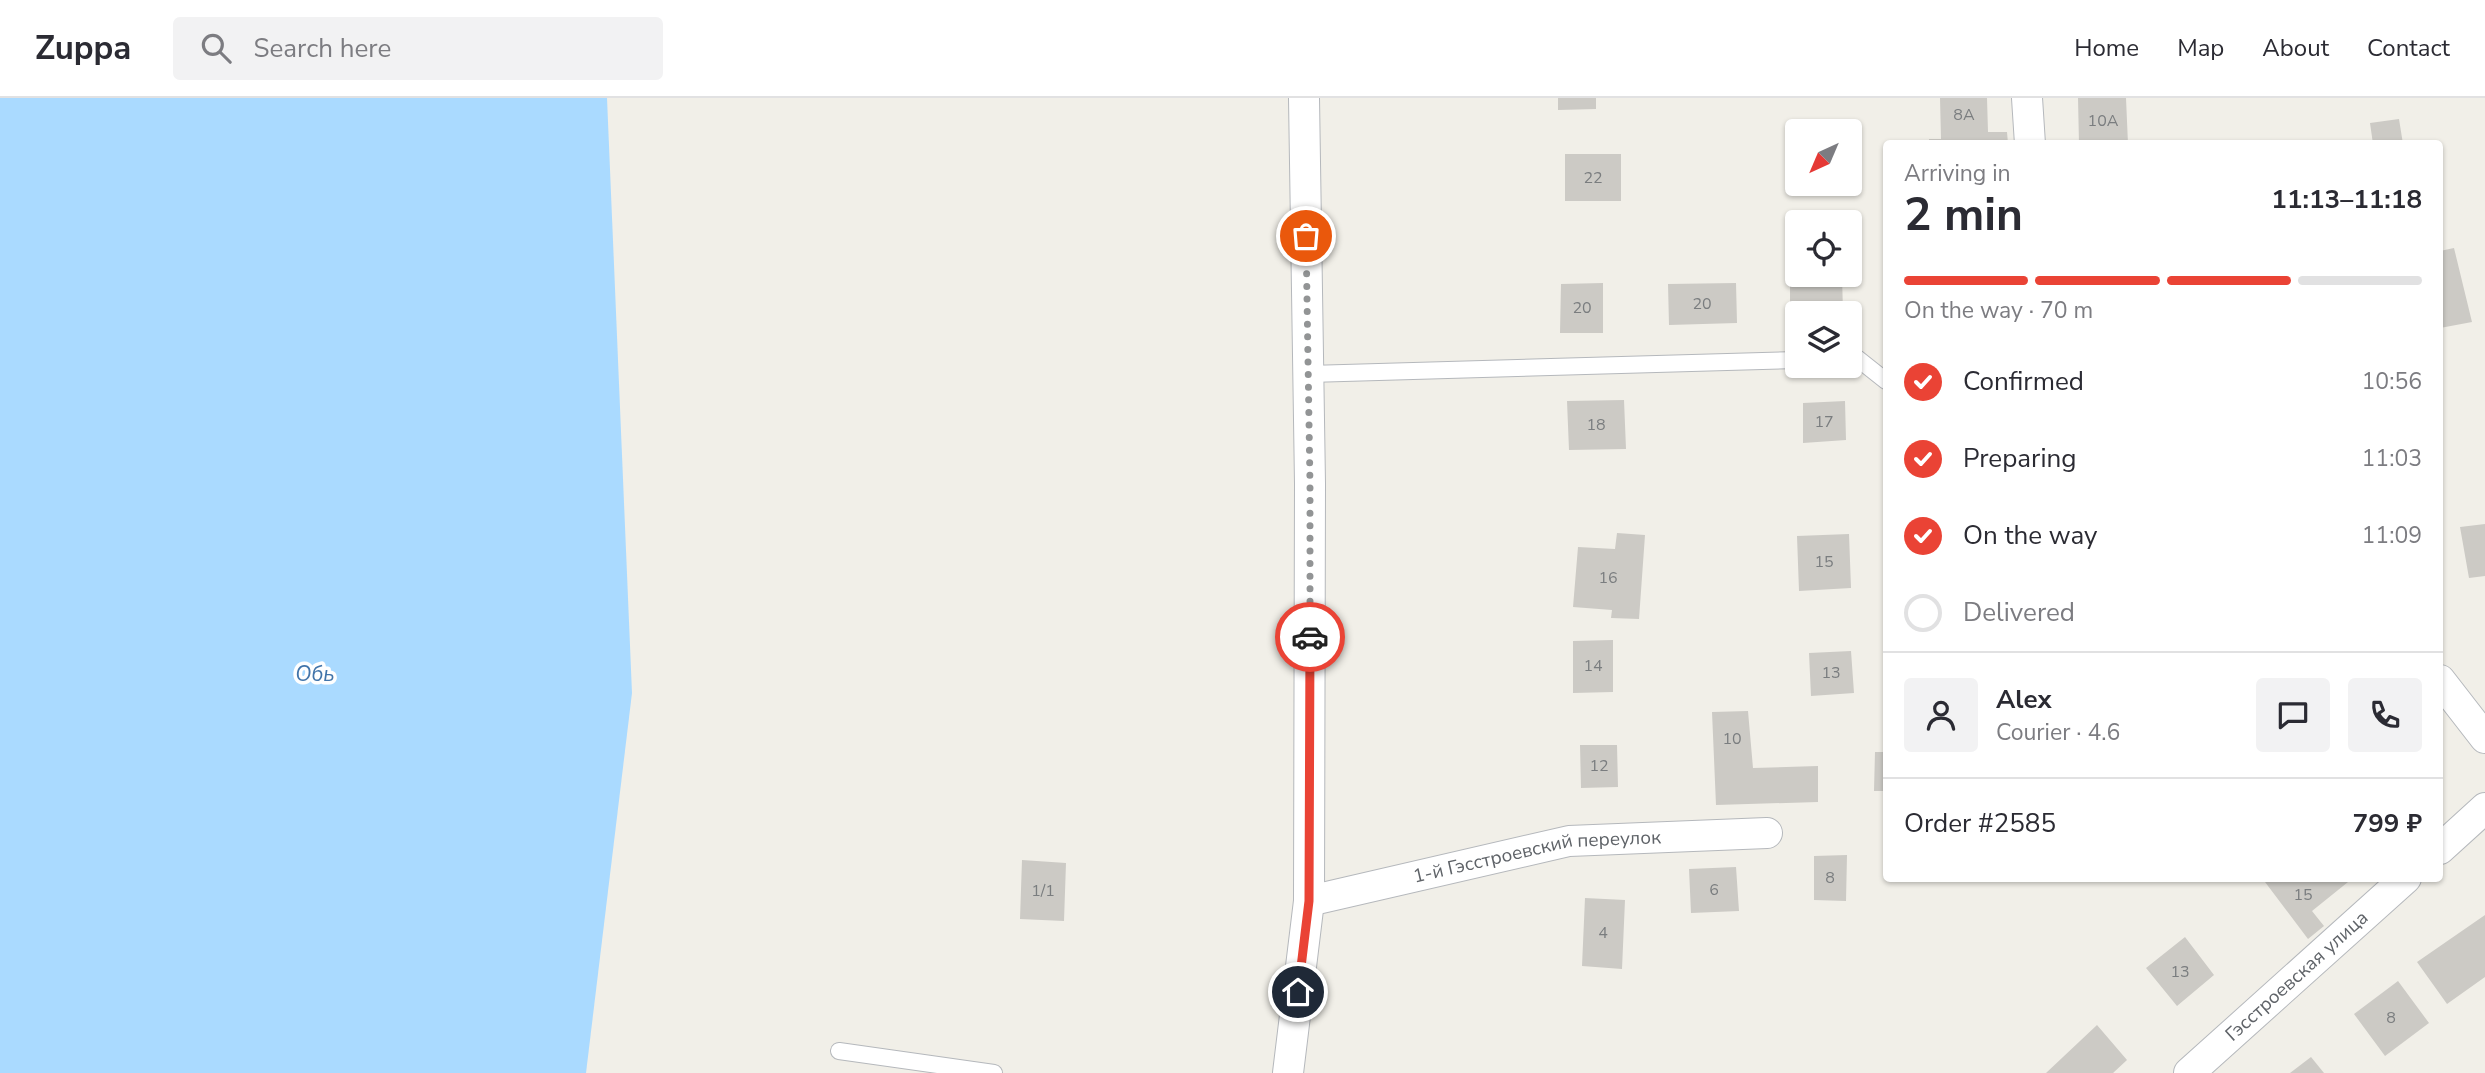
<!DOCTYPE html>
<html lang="en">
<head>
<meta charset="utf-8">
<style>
	body { margin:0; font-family:"Nunito Sans",sans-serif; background:#f2f2f3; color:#2b2b33; height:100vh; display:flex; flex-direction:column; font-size:26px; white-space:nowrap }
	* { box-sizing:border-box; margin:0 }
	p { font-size:23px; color:#7c7c81 }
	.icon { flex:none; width:38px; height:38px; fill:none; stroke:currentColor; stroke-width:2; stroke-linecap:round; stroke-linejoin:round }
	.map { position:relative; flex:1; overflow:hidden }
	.details { position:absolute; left:1883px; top:42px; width:560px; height:742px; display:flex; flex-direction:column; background:#fff; border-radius:7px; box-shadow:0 2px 5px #0004 }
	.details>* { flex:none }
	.needle { width:46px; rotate:224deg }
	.buttons { position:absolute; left:1785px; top:21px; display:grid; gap:14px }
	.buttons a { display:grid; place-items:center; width:77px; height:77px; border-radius:7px; background:#fff; box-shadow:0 2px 5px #0004; font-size:35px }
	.pin { position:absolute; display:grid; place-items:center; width:60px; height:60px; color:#fff; margin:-30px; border:4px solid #fff; border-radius:50%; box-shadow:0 2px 7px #0007 }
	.courier { position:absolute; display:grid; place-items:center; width:70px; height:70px; margin:-35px; border:5px solid #ea4335; border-radius:50%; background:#fff; color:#222; box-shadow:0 2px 9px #0007 }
	.headline em { font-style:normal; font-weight:700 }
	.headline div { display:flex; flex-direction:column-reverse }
	.headline { display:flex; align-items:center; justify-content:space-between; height:119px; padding:0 21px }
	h1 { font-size:46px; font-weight:700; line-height:52px }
	.bar { display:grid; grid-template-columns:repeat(4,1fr); gap:10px 7px; align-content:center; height:84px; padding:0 21px }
	.bar i { height:9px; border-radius:5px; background:#e1e1e2 }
	.bar .on { background:#ea4335 }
	.bar p { grid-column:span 4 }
	.line { display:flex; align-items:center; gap:18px; padding:0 21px; border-top:2px solid #e1e1e2 }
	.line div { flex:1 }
	.round { display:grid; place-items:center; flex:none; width:74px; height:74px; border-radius:7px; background:#f2f2f3 }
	ol { padding:0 21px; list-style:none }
	li { display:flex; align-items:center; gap:21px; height:77px }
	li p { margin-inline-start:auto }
	li .icon { padding:7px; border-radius:50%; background:#ea4335; color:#fff; stroke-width:4 }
	li:last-child { color:#7c7c81 }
	li i { width:38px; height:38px; border:4px solid #e1e1e2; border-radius:50% }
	header { display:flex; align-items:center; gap:42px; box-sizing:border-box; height:98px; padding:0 35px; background:#fff; border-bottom:2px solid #e1e1e2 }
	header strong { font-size:33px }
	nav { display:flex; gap:38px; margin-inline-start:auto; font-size:24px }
	.search { width:490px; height:63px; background:#f2f2f3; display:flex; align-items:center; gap:18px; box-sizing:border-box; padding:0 24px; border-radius:7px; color:#7c7c81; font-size:26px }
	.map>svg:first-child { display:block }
	.water { fill:#aadaff }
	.building { fill:#cccac5 }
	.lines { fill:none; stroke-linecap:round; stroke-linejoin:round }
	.service-casing { stroke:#b5b8bc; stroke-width:18 }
	.minor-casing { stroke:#b5b8bc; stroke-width:32 }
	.service { stroke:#fff; stroke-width:16 }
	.minor { stroke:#fff; stroke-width:30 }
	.done { stroke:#929495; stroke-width:7; stroke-dasharray:0 12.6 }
	.route { stroke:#ea4335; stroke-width:9 }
	.labels { text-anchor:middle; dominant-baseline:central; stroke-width:7; stroke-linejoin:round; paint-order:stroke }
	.number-label { font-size:16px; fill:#7a7d7f }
	.street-label { font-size:19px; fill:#5f6368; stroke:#fff }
	.water-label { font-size:21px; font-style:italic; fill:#4174aa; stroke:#fff }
</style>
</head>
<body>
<header>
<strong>Zuppa</strong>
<div class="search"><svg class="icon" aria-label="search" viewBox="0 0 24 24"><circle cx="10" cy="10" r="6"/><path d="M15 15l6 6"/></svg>Search here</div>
<nav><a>Home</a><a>Map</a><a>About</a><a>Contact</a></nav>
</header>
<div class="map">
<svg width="2485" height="975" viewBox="0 0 2485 975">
	<rect width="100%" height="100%" fill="#f1efe8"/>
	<!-- water -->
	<path class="water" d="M0,0H607L632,595L586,975H0Z"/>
	<!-- building -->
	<path class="building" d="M1558,0H1596V11L1558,12Z
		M1940,0H1987L1988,34H2007L2008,46H1929V41H1941Z
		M2078,0H2126L2128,46H2079Z
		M2399,21L2403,46H2373L2370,25Z
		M1565,56H1621V103H1565Z
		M1790,139H1797V177H1842L1843,215H1797V222H1790Z
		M2454,150L2472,224L2440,230V153Z
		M1603,185V235H1560L1561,186Z
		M1736,185L1737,225L1669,227L1668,186Z
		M1624,302L1626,351L1569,352L1567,303Z
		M1845,303L1846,342L1803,345V305Z
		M2485,426V478L2469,480L2460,429Z
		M1617,435L1645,437L1639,521L1611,520L1612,512L1573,509L1578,449L1615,451Z
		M1849,436L1851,490L1799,493L1797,438Z
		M1613,542V594L1573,595V543Z
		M1851,553L1854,595L1811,598L1809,555Z
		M1748,613L1753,670L1818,668V704L1716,707L1712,614Z
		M1580,647H1617L1618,689L1581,690Z
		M1875,654H1886V693H1874Z
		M1847,757L1846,803L1814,802V758Z
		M1022,762L1066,765L1064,823L1020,821Z
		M1736,769L1739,813L1691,815L1689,771Z
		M2262,780H2353L2312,813L2324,828L2308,841Z
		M1585,800L1625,802L1622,871L1582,868Z
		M2485,817V879L2447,906L2417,864Z
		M2185,839L2214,877L2177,908L2146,870Z
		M2398,883L2429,925L2385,958L2354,916Z
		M2097,927L2127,962L2113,975H2046Z
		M2311,959L2324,975H2290Z"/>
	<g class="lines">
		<!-- service casing -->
		<g class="service-casing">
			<path id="service" d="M1850,260H1857L1886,283
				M1309,276L1797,262
				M839,953L994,975"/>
		</g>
		<!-- minor casing -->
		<g class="minor-casing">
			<g id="minor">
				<path d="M2027,0L2030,46"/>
				<path d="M2440,582L2485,640"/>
				<path d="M2440,751L2485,710"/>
				<path id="s1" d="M1309,803L1569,743L1767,735"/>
				<path d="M1288,975L1309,803L1310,386L1304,0"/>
				<path id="s2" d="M2189,975L2406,780"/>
			</g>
		</g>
		<!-- service -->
		<use href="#service" class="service"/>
		<!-- minor -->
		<use href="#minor" class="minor"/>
	</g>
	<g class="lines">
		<!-- done -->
		<path class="done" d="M1306,138L1310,386V539"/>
		<!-- route -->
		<path class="route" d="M1298,894L1309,803L1310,539"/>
	</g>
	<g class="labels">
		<!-- number labels -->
		<g class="number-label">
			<text x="1964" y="17">8А</text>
			<text x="2103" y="23">10А</text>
			<text x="1593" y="80">22</text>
			<text x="1702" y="206">20</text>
			<text x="1582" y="210">20</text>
			<text x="1824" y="324">17</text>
			<text x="1596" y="327">18</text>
			<text x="1824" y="464">15</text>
			<text x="1608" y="480">16</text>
			<text x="1593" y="568">14</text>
			<text x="1831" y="575">13</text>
			<text x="1732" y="641">10</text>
			<text x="1599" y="668">12</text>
			<text x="1830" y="780">8</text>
			<text x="1714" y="792">6</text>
			<text x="1043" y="793">1/1</text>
			<text x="2303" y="797">15</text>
			<text x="1603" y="835">4</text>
			<text x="2180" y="874">13</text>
			<text x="2391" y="920">8</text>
		</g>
		<!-- street labels -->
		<g class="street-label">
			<text stroke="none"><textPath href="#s1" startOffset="233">1-й Гэсстроевский переулок</textPath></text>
			<text stroke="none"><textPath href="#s2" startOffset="145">Гэсстроевская улица</textPath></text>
		</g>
		<!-- water labels -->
		<g class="water-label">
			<text x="315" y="576">Обь</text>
		</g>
	</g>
</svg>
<div class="buttons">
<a><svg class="needle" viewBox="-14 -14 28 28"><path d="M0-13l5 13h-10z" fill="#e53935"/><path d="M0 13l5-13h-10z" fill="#7c7c81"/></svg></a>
<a><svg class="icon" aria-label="locate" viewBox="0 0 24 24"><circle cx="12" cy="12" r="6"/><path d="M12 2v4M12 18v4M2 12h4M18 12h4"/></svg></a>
<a><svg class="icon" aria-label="layers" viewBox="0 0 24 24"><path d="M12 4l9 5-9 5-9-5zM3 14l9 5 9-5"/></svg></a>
</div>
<div class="pin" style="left:1306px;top:138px;background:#ea580c"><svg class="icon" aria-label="bag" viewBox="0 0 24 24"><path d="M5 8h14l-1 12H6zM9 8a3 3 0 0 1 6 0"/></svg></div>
<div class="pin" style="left:1298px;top:894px;background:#1f2937"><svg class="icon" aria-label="home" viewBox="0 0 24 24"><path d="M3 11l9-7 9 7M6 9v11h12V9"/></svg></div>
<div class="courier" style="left:1310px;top:539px"><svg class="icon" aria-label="car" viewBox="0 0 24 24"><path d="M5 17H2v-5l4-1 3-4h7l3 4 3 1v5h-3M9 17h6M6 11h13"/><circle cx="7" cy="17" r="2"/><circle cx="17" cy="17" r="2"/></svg></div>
<section class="details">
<div class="headline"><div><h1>2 min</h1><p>Arriving in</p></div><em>11:13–11:18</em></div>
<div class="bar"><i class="on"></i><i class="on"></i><i class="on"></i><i></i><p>On the way · 70 m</p></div>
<ol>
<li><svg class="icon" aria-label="check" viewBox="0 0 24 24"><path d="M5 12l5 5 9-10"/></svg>Confirmed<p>10:56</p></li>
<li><svg class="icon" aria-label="check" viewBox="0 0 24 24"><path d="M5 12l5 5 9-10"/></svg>Preparing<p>11:03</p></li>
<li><svg class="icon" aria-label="check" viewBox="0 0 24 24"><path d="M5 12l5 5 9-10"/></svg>On the way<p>11:09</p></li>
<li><i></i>Delivered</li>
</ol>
<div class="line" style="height:126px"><a class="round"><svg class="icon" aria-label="person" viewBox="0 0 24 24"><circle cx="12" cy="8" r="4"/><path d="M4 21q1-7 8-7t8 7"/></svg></a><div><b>Alex</b><p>Courier · 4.6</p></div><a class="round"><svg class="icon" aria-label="chat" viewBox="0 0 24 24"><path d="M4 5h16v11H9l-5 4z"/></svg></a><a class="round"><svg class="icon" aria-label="phone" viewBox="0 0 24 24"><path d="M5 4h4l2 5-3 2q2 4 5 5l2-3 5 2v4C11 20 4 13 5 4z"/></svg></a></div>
<div class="line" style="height:91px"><div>Order #2585</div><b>799 ₽</b></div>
</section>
</div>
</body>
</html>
